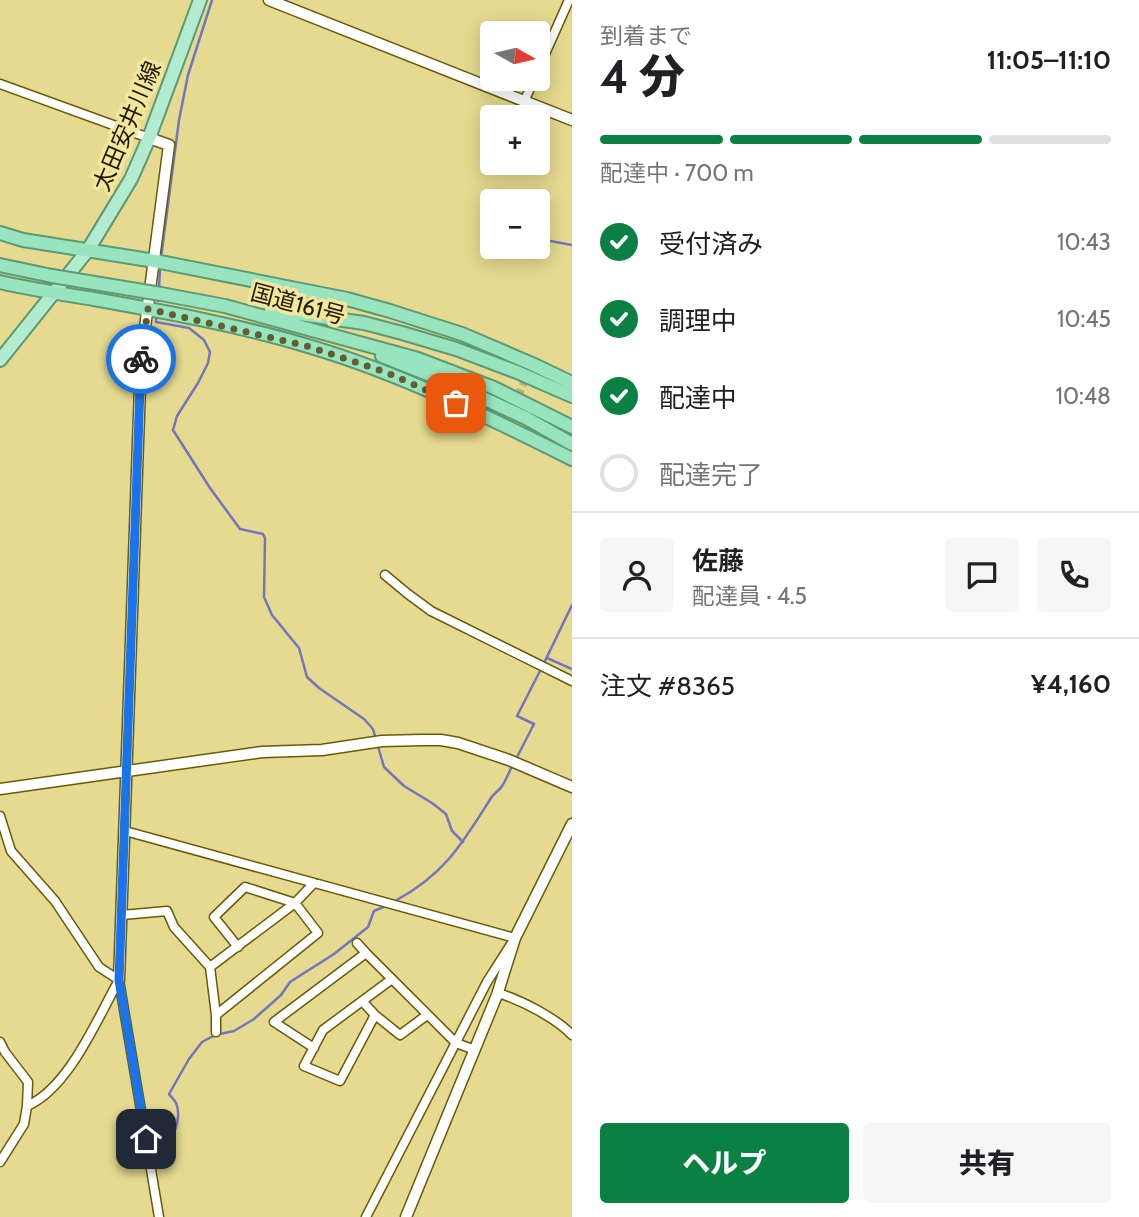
<!DOCTYPE html>
<html lang="ja">
<head>
<meta charset="utf-8">
<style>
	body { margin:0; font-family:Cabin,"Noto Sans JP",sans-serif; background:#f6f6f6; color:#202124; height:100vh; display:flex; flex-direction:column; font-size:26px; white-space:nowrap }
	* { box-sizing:border-box; margin:0 }
	p { font-size:23px; color:#757577 }
	.icon { flex:none; width:38px; height:38px; fill:none; stroke:currentColor; stroke-width:2; stroke-linecap:round; stroke-linejoin:round }
	.map { position:relative; flex:1; overflow:hidden }
	.sheet { display:flex; flex-direction:column; background:#fff; width:567px }
	.sheet>* { flex:none }
	.needle { width:46px; rotate:98deg }
	.controls { position:absolute; left:480px; top:21px; display:grid; gap:14px }
	.controls a { display:grid; place-items:center; width:70px; height:70px; border-radius:7px; background:#fff; box-shadow:0 4px 18px #0003; font-size:35px }
	.pin { position:absolute; display:grid; place-items:center; width:60px; height:60px; color:#fff; margin:-30px; border-radius:14px; box-shadow:0 4px 10px #0006 }
	.courier { position:absolute; display:grid; place-items:center; width:70px; height:70px; margin:-35px; border:5px solid #1a73e8; border-radius:50%; background:#fff; color:#222; box-shadow:0 2px 9px #0007 }
	.summary em { font-style:normal; font-weight:800 }
	.summary div { display:flex; flex-direction:column-reverse }
	.summary { display:flex; align-items:center; justify-content:space-between; height:119px; padding:0 28px }
	h1 { font-size:46px; font-weight:800; line-height:52px }
	.bar { display:grid; grid-template-columns:repeat(4,1fr); gap:10px 7px; align-content:center; height:84px; padding:0 28px }
	.bar i { height:9px; border-radius:5px; background:#e0e0e0 }
	.bar .active { background:#0b8043 }
	.bar p { grid-column:span 4 }
	.line { display:flex; align-items:center; gap:18px; padding:0 28px; border-top:2px solid #e0e0e0 }
	.line div { flex:1 }
	.round { display:grid; place-items:center; flex:none; width:74px; height:74px; border-radius:7px; background:#f6f6f6 }
	ol { padding:0 28px; list-style:none }
	li { display:flex; align-items:center; gap:21px; height:77px }
	li p { margin-inline-start:auto }
	li .icon { padding:7px; border-radius:50%; background:#0b8043; color:#fff; stroke-width:4 }
	li:last-child { color:#757577 }
	li i { width:38px; height:38px; border:4px solid #e0e0e0; border-radius:50% }
	.primary-button { display:flex; gap:14px; margin-top:auto; padding:14px 28px }
	.primary-button a { flex:1; height:80px; border-radius:7px; background:#0b8043; color:#fff; font-size:28px; font-weight:800; line-height:80px; text-align:center }
	.primary-button a+a { background:#f6f6f6; color:#202124 }
	main { display:flex; flex:1; min-height:0 }
	.map>svg:first-child { display:block }
	.lines { fill:none; stroke-linecap:round; stroke-linejoin:round }
	.stream { stroke:#7275bf; stroke-width:2.5 }
	.minor-tunnel { stroke:#bdb472; stroke-width:8; stroke-dasharray:8 4; stroke-linecap:butt }
	.minor-casing { stroke:#675b07; stroke-width:11 }
	.tertiary-casing { stroke:#675b07; stroke-width:13 }
	.primary-casing { stroke:#5d9972; stroke-width:16 }
	.trunk-casing { stroke:#5d9972; stroke-width:16 }
	.minor { stroke:#fff; stroke-width:8 }
	.tertiary { stroke:#fff; stroke-width:10 }
	.primary { stroke:#b2ebcf; stroke-width:12 }
	.trunk { stroke:#98e4bf; stroke-width:12 }
	.trunk-bridge-casing { stroke:#5d9972; stroke-width:16; stroke-linecap:butt }
	.trunk-bridge { stroke:#98e4bf; stroke-width:12 }
	.done { stroke:#645d32; stroke-width:7; stroke-dasharray:0 12.6 }
	.route { stroke:#1a73e8; stroke-width:9 }
	.labels { text-anchor:middle; dominant-baseline:central; stroke-width:7; stroke-linejoin:round; paint-order:stroke }
	.street-label { font-size:23px; fill:#1f1a00; stroke:#f2e79c }
</style>
</head>
<body>
<main>
<div class="map">
<svg width="572" height="1217" viewBox="0 0 572 1217">
	<rect width="100%" height="100%" fill="#e5da8f"/>
	<g class="lines">
		<!-- stream -->
		<path class="stream" d="M514,201H515
			M537,232L545,240L572,245
			M161,258L179,120L188,75L212,0
			M159,289L160,268
			M156,316V322L189,328L204,340L210,352L208,363L198,383L177,416L173,430L210,488L240,529L263,534L265,538L264,597L272,615L299,648L307,677L319,688L364,719L373,729L384,767L404,786L432,803L446,814L452,831L463,842
			M547,658L572,669
			M544,663L572,605
			M515,761L534,724L517,716L541,669
			M395,901C445,874 462,844 491,798C494,793 499,791 502,786C506,780 509,773 512,766
			M154,1167C164,1150 185,1124 176,1103C175,1100 171,1097 169,1094L189,1059L202,1042L215,1035L234,1031L254,1019L281,995L290,982L334,954L368,927L374,911L386,906"/>
		<!-- minor-tunnel -->
		<path class="minor-tunnel" d="M273,337L279,291
			M509,419L527,375"/>
		<!-- minor casing -->
		<g class="minor-casing">
			<path id="minor" d="M537,72L569,0
				M0,84L149,138
				M524,102L534,79
				M385,575L408,594L431,611L572,681
				M0,816L11,851L55,901L99,967L119,980L159,1217
				M125,831L515,938L487,982L366,1217
				M122,915L167,911L174,927L210,967L216,1015V1032
				M357,943L366,953
				M210,967L295,903L314,883
				M498,993C521,1000 556,1018 572,1035
				M363,1002L375,1015L400,1035L427,1015
				M216,1015L318,933L295,903L245,887L214,917L238,947
				M375,1015L340,1081L304,1066L323,1030L392,979
				M0,1042L5,1052L28,1082L27,1106L24,1124L0,1162
				M314,1048L274,1022L366,953L456,1043L475,1050
				M27,1106C69,1088 97,1019 119,980"/>
		</g>
		<!-- tertiary casing -->
		<g class="tertiary-casing">
			<path id="tertiary" d="M269,0L572,120
				M0,789L262,752L322,750L382,741L422,740H441L458,743L509,760L572,787
				M119,980L141,358L169,145L149,138
				M406,1217L497,995L515,938L572,824"/>
		</g>
		<!-- primary casing -->
		<g class="primary-casing">
			<path id="primary" d="M0,360L88,250L131,179L149,138L200,0"/>
		</g>
		<!-- trunk casing -->
		<g class="trunk-casing">
			<path id="trunk" d="M0,233L23,240L155,261L347,299L390,311L462,334L532,364L572,383
				M0,265L52,276
				M0,282C31,289 63,294 94,299C166,312 238,325 308,346C400,373 486,416 572,459
				M161,294L225,306L418,359L494,388L572,427
				M271,310L364,323L402,333L456,349L517,372L572,396
				M382,356L455,385L526,418L572,444"/>
		</g>
		<!-- minor -->
		<use href="#minor" class="minor"/>
		<!-- tertiary -->
		<use href="#tertiary" class="tertiary"/>
		<!-- primary -->
		<use href="#primary" class="primary"/>
		<!-- trunk -->
		<use href="#trunk" class="trunk"/>
		<!-- trunk-bridge casing -->
		<g class="trunk-bridge-casing">
			<path id="trunk-bridge" d="M52,276L161,294"/>
		</g>
		<!-- trunk-bridge -->
		<use href="#trunk-bridge" class="trunk-bridge"/>
	</g>
	<g class="lines">
		<!-- done -->
		<path class="done" d="M141,359L148,309L307,346L385,372L456,403"/>
		<!-- route -->
		<path class="route" d="M141,359L119,980L146,1139"/>
	</g>
	<g class="labels">
		<!-- street labels -->
		<g class="street-label">
			<text transform="translate(127 126) rotate(-67)">太田安井川線</text>
			<text transform="translate(298 304) rotate(15)">国道161号</text>
		</g>
	</g>
</svg>
<div class="controls">
<a><svg class="needle" viewBox="-14 -14 28 28"><path d="M0-13l5 13h-10z" fill="#e53935"/><path d="M0 13l5-13h-10z" fill="#757577"/></svg></a>
<a>+</a>
<a>−</a>
</div>
<div class="pin" style="left:456px;top:403px;background:#ea580c"><svg class="icon" aria-label="bag" viewBox="0 0 24 24"><path d="M5 8h14l-1 12H6zM9 8a3 3 0 0 1 6 0"/></svg></div>
<div class="pin" style="left:146px;top:1139px;background:#1f2937"><svg class="icon" aria-label="home" viewBox="0 0 24 24"><path d="M3 11l9-7 9 7M6 9v11h12V9"/></svg></div>
<div class="courier" style="left:141px;top:359px"><svg class="icon" aria-label="bike" viewBox="0 0 24 24"><circle cx="6" cy="16" r="4"/><circle cx="18" cy="16" r="4"/><path d="M6 16l4-8h5l3 8M10 8l3 8H6M13 5h3"/></svg></div>
</div>
<section class="sheet">
<div class="summary"><div><h1>4 分</h1><p>到着まで</p></div><em>11:05–11:10</em></div>
<div class="bar"><i class="active"></i><i class="active"></i><i class="active"></i><i></i><p>配達中 · 700 m</p></div>
<ol>
<li><svg class="icon" aria-label="check" viewBox="0 0 24 24"><path d="M5 12l5 5 9-10"/></svg>受付済み<p>10:43</p></li>
<li><svg class="icon" aria-label="check" viewBox="0 0 24 24"><path d="M5 12l5 5 9-10"/></svg>調理中<p>10:45</p></li>
<li><svg class="icon" aria-label="check" viewBox="0 0 24 24"><path d="M5 12l5 5 9-10"/></svg>配達中<p>10:48</p></li>
<li><i></i>配達完了</li>
</ol>
<div class="line" style="height:126px"><a class="round"><svg class="icon" aria-label="person" viewBox="0 0 24 24"><circle cx="12" cy="8" r="4"/><path d="M4 21q1-7 8-7t8 7"/></svg></a><div><b>佐藤</b><p>配達員 · 4.5</p></div><a class="round"><svg class="icon" aria-label="chat" viewBox="0 0 24 24"><path d="M4 5h16v11H9l-5 4z"/></svg></a><a class="round"><svg class="icon" aria-label="phone" viewBox="0 0 24 24"><path d="M5 4h4l2 5-3 2q2 4 5 5l2-3 5 2v4C11 20 4 13 5 4z"/></svg></a></div>
<div class="line" style="height:91px"><div>注文 #8365</div><b>¥4,160</b></div>
<div class="primary-button"><a>ヘルプ</a><a>共有</a></div>
</section>
</main>
</body>
</html>
